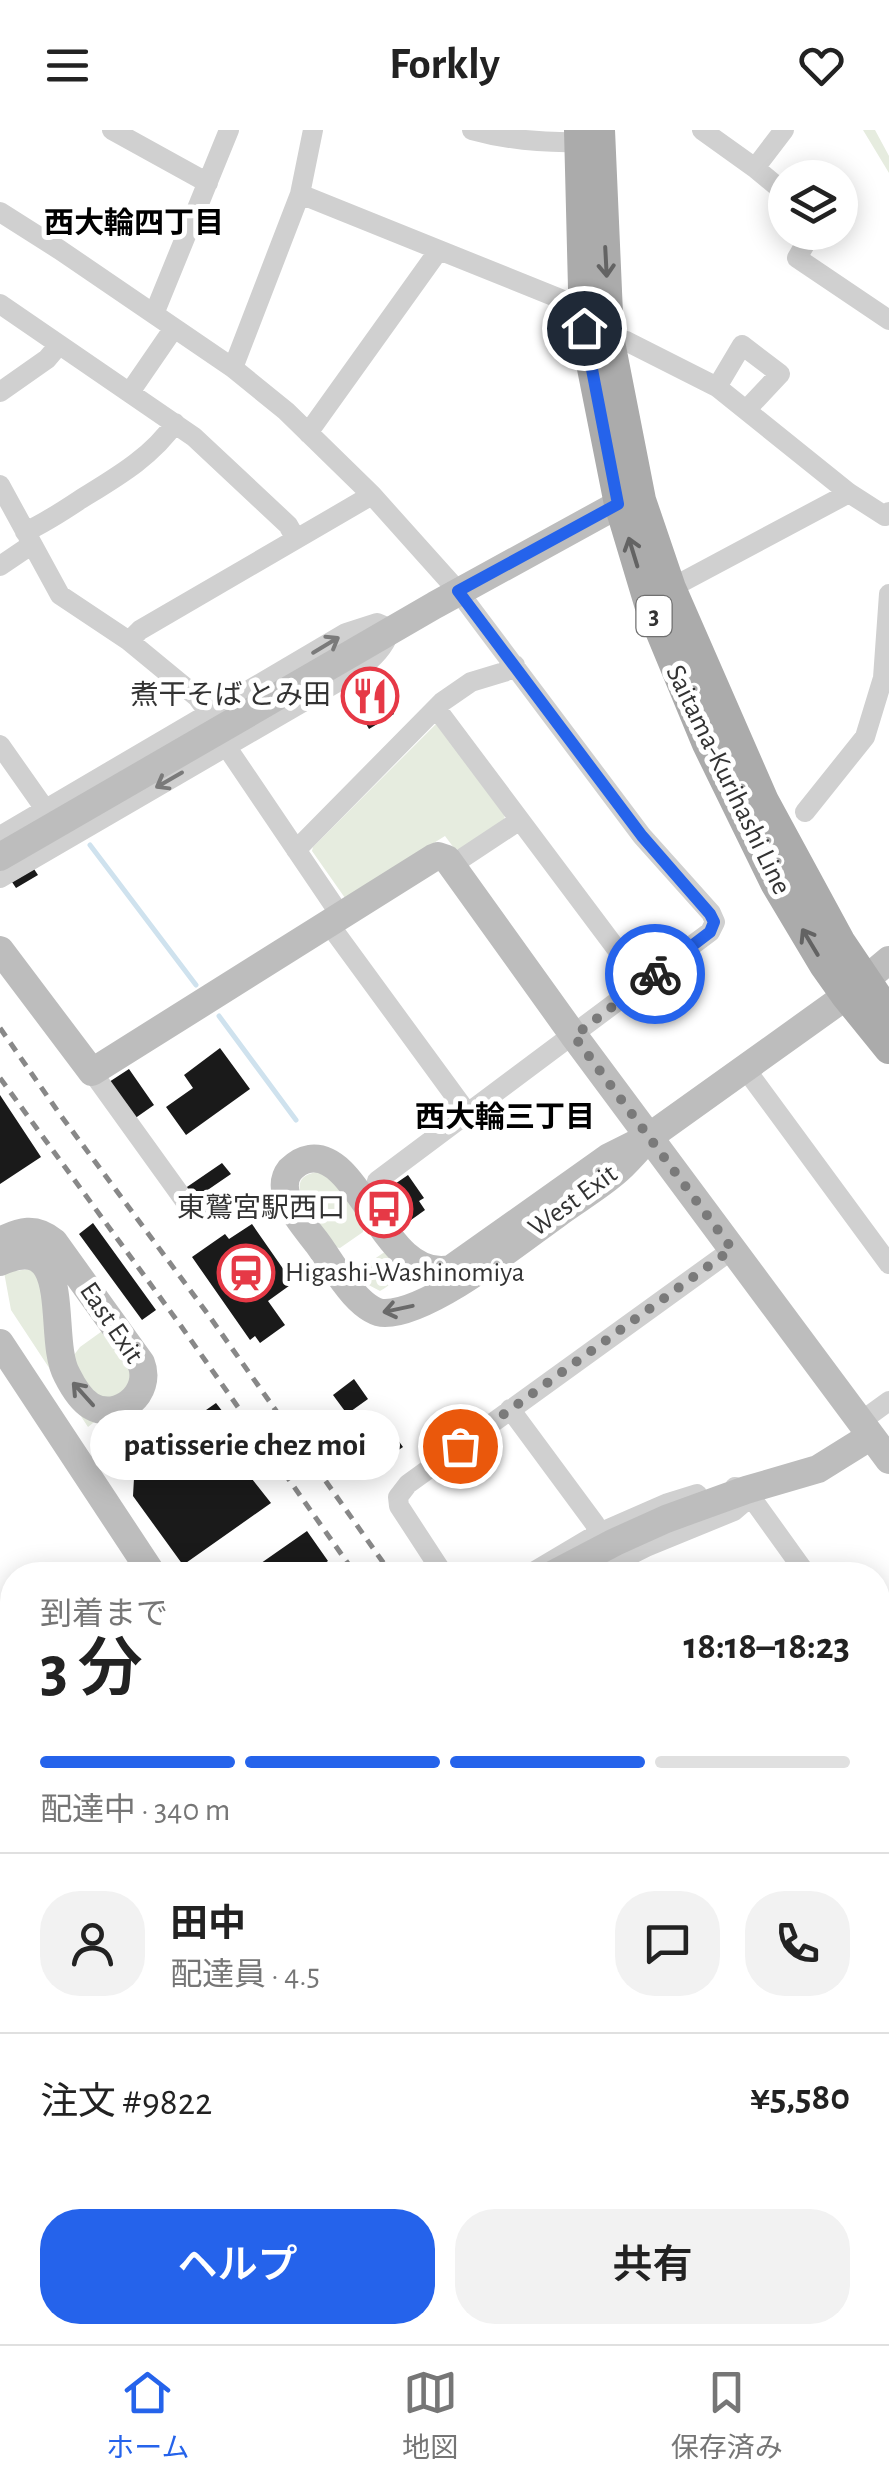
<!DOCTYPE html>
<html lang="ja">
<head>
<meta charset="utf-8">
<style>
	body { margin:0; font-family:"Alegreya Sans","Noto Sans JP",sans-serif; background:#f2f2f2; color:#222; height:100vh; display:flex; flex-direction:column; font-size:38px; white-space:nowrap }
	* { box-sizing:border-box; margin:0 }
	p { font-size:32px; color:#767676 }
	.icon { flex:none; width:55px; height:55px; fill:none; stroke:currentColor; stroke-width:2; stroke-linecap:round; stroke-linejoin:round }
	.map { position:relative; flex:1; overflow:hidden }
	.details { position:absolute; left:0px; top:1432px; width:890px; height:782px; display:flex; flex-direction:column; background:#fff; border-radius:40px 40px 0 0; box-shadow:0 5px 25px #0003 }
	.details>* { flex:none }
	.controls { position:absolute; left:768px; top:30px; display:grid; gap:20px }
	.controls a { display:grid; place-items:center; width:90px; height:90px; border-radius:50%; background:#fff; box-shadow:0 5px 25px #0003; font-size:50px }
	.pin { position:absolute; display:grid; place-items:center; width:85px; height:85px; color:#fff; margin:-42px; border:5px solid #fff; border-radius:50%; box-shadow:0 2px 10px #0007 }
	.courier { position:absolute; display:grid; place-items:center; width:100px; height:100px; margin:-50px; border:8px solid #2563eb; border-radius:50%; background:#fff; color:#222; box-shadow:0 2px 12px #0007 }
	.bubble { position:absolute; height:70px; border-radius:35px; background:#fff; box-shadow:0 5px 25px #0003; font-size:32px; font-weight:600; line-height:70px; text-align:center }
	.headline em { font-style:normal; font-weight:600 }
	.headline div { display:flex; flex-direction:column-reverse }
	.headline { display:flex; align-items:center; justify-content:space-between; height:170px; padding:0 40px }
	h1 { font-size:65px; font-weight:600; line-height:75px }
	.bar { display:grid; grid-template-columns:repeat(4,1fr); gap:15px 10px; align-content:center; height:120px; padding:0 40px }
	.bar i { height:12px; border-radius:8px; background:#e0e0e0 }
	.bar .active { background:#2563eb }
	.bar p { grid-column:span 4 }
	.line { display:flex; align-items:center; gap:25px; padding:0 40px; border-top:2px solid #e0e0e0 }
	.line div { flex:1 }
	.round { display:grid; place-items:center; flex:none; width:105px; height:105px; border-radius:40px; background:#f2f2f2 }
	.action { display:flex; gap:20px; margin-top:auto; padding:20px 40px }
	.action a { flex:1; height:115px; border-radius:40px; background:#2563eb; color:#fff; font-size:40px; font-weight:600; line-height:115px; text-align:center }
	.action a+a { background:#f2f2f2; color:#222 }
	header { display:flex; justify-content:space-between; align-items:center; height:130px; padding:0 40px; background:#fff; font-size:45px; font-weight:600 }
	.menu { display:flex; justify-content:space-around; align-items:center; height:140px; border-top:2px solid #e0e0e0; background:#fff; font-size:28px; color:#767676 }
	.menu a { display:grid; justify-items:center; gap:5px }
	.menu .active { color:#2563eb }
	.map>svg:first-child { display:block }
	.green { fill:#e6ecdf }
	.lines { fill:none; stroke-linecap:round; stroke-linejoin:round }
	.stream { stroke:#cfe2ee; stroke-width:5 }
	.building { fill:#1a1a1a }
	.street { stroke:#d0d0d0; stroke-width:20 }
	.secondary { stroke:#bdbdbd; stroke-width:28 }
	.primary { stroke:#ababab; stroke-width:30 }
	.rail { stroke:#888; stroke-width:5; stroke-dasharray:10 8; stroke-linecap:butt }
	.oneway { stroke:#636363 }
	.oneway2 { stroke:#7a7a7a }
	.oneway3 { stroke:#6a6a6a }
	.done { stroke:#7a7a7a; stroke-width:10; stroke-dasharray:0 18 }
	.route { stroke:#2563eb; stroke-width:12 }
	.labels { text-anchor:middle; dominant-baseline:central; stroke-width:10; stroke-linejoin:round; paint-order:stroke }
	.shield { fill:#fff; stroke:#707070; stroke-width:2.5 }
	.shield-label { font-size:25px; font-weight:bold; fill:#333 }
	.poi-label { font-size:28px; fill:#333; stroke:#fff; text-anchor:end }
	.street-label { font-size:28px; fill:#333; stroke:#fff }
	.neighbourhood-label { font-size:30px; font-weight:bold; fill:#000; stroke:#fff }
</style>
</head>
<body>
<header><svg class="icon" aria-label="menu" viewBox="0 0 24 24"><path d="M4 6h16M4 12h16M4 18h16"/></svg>Forkly<svg class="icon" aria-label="heart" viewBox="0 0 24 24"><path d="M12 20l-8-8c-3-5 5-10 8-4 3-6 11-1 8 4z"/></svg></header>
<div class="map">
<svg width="889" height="2214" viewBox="0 0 889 2214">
	<rect width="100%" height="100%" fill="#fff"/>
	<!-- green -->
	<path class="green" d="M863,0H875L889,26V43Z
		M437,593L505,682L504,693L463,721L454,718L445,706L345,768L312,721L313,717Z
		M318,1042L334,1050L363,1089V1102L340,1118L335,1117C323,1100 273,1047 318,1042Z
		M386,1121C396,1137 399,1152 380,1161L363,1152L354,1143Z
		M32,1139L41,1148L98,1289L88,1297L11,1180L4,1142Z
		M105,1199L132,1235V1250L119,1266L100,1268L75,1239L74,1225L80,1217Z
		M12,2144V2176L0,2185V2154Z
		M121,2203H147L132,2214H89L100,2206L106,2213Z
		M514,2203H589L597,2214H516Z"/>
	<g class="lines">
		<!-- stream -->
		<path class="stream" d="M90,715L196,855
			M219,886L296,990"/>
	</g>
	<!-- building -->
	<path class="building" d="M370,546L394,584L369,599L347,560Z
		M34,739L38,745L16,758L12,752Z
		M220,918L250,959L186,1005L166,977L193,958L184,945Z
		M129,939L154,975L134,989L109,952Z
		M0,965L41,1027L0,1054Z
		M222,1033L231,1044L193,1070L184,1059Z
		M408,1045L424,1068L419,1071L425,1080L411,1090L389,1058Z
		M227,1063L236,1074L209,1093L201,1082Z
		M93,1093L156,1180L142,1190L79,1104Z
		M252,1094L293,1153L268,1171L285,1195L260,1213L255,1206L250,1210L192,1127L225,1104L229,1109Z
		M354,1249L368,1269L347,1284L333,1265Z
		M216,1273L233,1295L218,1306L271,1373L183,1435L133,1366L135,1330Z
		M382,1288L403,1317L385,1329L365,1300Z
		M307,1401L328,1431L309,1445H244Z
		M0,1909L12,1926V1931L0,1940Z
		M12,2053V2100L0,2108V2062Z
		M12,2178V2202H41L26,2214H0V2187Z
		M353,2202H410L418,2214H337Z
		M605,2202H717L701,2214H614Z"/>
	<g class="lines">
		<!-- street -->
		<path class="street" d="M112,0L208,53
			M472,0C508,10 542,13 579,12
			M702,0L755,38L785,63
			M755,38L784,0
			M300,64L583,178
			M0,82L60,120L233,238L286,281L372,365L458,461L642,706L711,783L715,792L710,802L377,1051
			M812,102L797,128L889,190
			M0,174L194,307L288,395L296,409
			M154,184L229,0
			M609,207L626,211L717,257L849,363L885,386L889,382
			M233,238L300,64L313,0
			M717,257L742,215L780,244L747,279
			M0,262L47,229L58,216
			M130,262L174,198
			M308,303L439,120
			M0,355L60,465L129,511L197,567L210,585
			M25,402C45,393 63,381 81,369C115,348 152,327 175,293
			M0,436L31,415
			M671,458L849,363
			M129,511L140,500L372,365
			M436,578L642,853
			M0,615L45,679
			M226,616L341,786
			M805,682L865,607L883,548L889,464
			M0,706L346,503L377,493L391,499C384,518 374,528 358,540L0,748
			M296,720L442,572L471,552L504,542L515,535
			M452,735L520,690
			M329,794L468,984
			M744,937L889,1134
			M92,942L187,1074
			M510,1279L595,1394L597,1404
			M860,1292L889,1271
			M735,1357L746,1360L807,1445
			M444,1445L399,1376L398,1367L408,1354L733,1119
			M528,1445L597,1404L668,1373L697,1364
			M590,1445L646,1417L734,1381L741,1375L746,1360
			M878,1554L889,1572
			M878,1654L889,1646
			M0,1860L12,1870
			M878,1922L889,1914
			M878,2063L889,2079
			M872,2202L880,2214
			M743,2214L759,2202"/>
		<!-- secondary -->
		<path class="secondary" d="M0,727L435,475L619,374L640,370
			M0,820L92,942L433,728L438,726L447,729L574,906L889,1330
			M649,1007C639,1018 629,1030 618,1040C599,1057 576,1070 556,1085C518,1112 430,1183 385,1183C359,1183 332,1133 318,1114C305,1096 272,1063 290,1040C295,1035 302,1030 309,1029C361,1020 384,1154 451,1139L609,1027L649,1007L846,866L889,830
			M0,1111C20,1101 35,1096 54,1112L141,1233C153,1263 118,1292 91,1276C81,1270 72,1255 67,1245C46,1208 77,1098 0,1132
			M0,1213L153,1445
			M552,1445L615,1412L666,1389L746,1360L818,1339L871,1306
			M0,1842L12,1832
			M488,2202L491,2214
			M157,2214L173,2202"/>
		<!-- primary -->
		<path class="primary" d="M579,0L584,198L619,374L649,474L707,614L775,753L824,835L846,866L889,919
			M600,0L609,207L641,370L671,458L764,671L840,811L889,884"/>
		<!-- rail -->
		<path class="rail" d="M0,898L59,983L207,1183L392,1445
			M0,948L181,1196L356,1445
			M878,2111L889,2127
			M878,2160L889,2176"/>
	</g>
	<!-- one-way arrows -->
	<defs><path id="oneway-shaft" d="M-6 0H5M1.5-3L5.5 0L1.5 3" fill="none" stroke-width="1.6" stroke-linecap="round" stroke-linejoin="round" transform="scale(2.5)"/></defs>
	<g class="oneway">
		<use href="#oneway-shaft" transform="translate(606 132) rotate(87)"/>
		<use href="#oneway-shaft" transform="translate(633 422) rotate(-107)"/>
		<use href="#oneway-shaft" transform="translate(810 812) rotate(-121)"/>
	</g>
	<g class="oneway2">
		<use href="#oneway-shaft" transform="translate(326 515) rotate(-31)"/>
		<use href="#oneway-shaft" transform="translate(169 650) rotate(150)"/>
	</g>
	<g class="oneway3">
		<use href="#oneway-shaft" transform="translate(398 1179) rotate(168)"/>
		<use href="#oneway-shaft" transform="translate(83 1264) rotate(-132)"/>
	</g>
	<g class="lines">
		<!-- done -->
		<path class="done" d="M460,1316L732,1119L574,906L655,844"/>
		<!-- route -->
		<path class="route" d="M584,198L618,374L458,461L642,706L710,784L714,792L710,802L655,844"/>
	</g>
	<!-- icons -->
	<defs>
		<g id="restaurant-ring" transform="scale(2.875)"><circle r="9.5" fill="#fff" stroke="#e63946" stroke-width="1.5"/><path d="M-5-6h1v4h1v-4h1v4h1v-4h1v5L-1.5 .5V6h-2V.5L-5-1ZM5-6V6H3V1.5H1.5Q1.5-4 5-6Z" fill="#e63946"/></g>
		<g id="bus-ring" transform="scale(2.875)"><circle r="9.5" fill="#fff" stroke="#e63946" stroke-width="1.5"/><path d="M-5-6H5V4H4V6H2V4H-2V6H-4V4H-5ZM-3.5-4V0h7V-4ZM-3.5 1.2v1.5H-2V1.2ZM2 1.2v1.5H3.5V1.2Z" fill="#e63946"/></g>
		<g id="station-ring" transform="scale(2.875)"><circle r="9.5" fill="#fff" stroke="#e63946" stroke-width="1.5"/><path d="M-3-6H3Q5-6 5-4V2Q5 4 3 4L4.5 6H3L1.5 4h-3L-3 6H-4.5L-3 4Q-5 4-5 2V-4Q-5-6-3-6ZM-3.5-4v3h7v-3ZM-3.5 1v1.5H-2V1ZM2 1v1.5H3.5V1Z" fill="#e63946"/></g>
	</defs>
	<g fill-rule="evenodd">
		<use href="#restaurant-ring" x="370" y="566"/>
		<use href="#bus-ring" x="384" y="1079"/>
		<use href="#station-ring" x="246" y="1143"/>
	</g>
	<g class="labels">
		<!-- shield labels -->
		<rect class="shield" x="636.5" y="466" width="35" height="40" rx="8"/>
		<g class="shield-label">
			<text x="654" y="486">3</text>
		</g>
		<!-- poi labels -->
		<g class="poi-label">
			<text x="331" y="566">煮干そば とみ田</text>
			<text x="345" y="1079">東鷲宮駅西口</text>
			<text x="285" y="1143" text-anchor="start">Higashi-Washinomiya</text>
		</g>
		<!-- street labels -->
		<g class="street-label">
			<text transform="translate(728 650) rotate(64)">Saitama-Kurihashi Line</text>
			<text transform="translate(573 1071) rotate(-36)">West Exit</text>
			<text transform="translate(111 1193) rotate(56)">East Exit</text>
		</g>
		<!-- neighbourhood labels -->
		<g class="neighbourhood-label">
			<text x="134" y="94">西大輪四丁目</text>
			<text x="505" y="988">西大輪三丁目</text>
		</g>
	</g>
</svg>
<div class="controls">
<a><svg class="icon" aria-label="layers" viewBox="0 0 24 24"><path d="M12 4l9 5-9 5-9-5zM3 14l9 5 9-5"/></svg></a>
</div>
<div class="pin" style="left:460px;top:1316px;background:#ea580c"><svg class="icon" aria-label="bag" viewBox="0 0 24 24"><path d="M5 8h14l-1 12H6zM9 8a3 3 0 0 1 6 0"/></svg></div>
<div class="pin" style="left:584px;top:198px;background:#1f2937"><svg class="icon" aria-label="home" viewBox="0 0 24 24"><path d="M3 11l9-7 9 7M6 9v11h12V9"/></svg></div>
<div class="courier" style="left:655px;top:844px"><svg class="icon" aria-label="bike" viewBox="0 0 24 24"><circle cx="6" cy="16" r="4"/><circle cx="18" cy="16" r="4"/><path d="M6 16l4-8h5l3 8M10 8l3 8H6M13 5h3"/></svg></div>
<div class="bubble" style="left:90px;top:1280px;width:310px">patisserie chez moi</div>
<section class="details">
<div class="headline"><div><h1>3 分</h1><p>到着まで</p></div><em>18:18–18:23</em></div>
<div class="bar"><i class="active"></i><i class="active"></i><i class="active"></i><i></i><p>配達中 · 340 m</p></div>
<div class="line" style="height:180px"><a class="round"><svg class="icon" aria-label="person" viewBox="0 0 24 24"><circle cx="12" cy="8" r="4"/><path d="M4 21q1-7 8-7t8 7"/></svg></a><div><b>田中</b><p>配達員 · 4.5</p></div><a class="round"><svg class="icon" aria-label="chat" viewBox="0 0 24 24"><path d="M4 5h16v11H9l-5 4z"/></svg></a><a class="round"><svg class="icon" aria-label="phone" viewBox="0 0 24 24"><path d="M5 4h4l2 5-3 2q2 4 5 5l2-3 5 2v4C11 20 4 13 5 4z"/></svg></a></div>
<div class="line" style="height:130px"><div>注文 #9822</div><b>¥5,580</b></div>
<div class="action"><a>ヘルプ</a><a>共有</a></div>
</section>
</div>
<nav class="menu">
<a class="active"><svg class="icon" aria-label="home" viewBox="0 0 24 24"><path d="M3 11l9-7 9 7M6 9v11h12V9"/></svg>ホーム</a>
<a><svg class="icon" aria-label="map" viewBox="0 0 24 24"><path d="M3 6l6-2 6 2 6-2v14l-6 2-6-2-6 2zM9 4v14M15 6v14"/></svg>地図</a>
<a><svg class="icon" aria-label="saved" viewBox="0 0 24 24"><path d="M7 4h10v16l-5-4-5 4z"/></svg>保存済み</a>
</nav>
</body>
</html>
